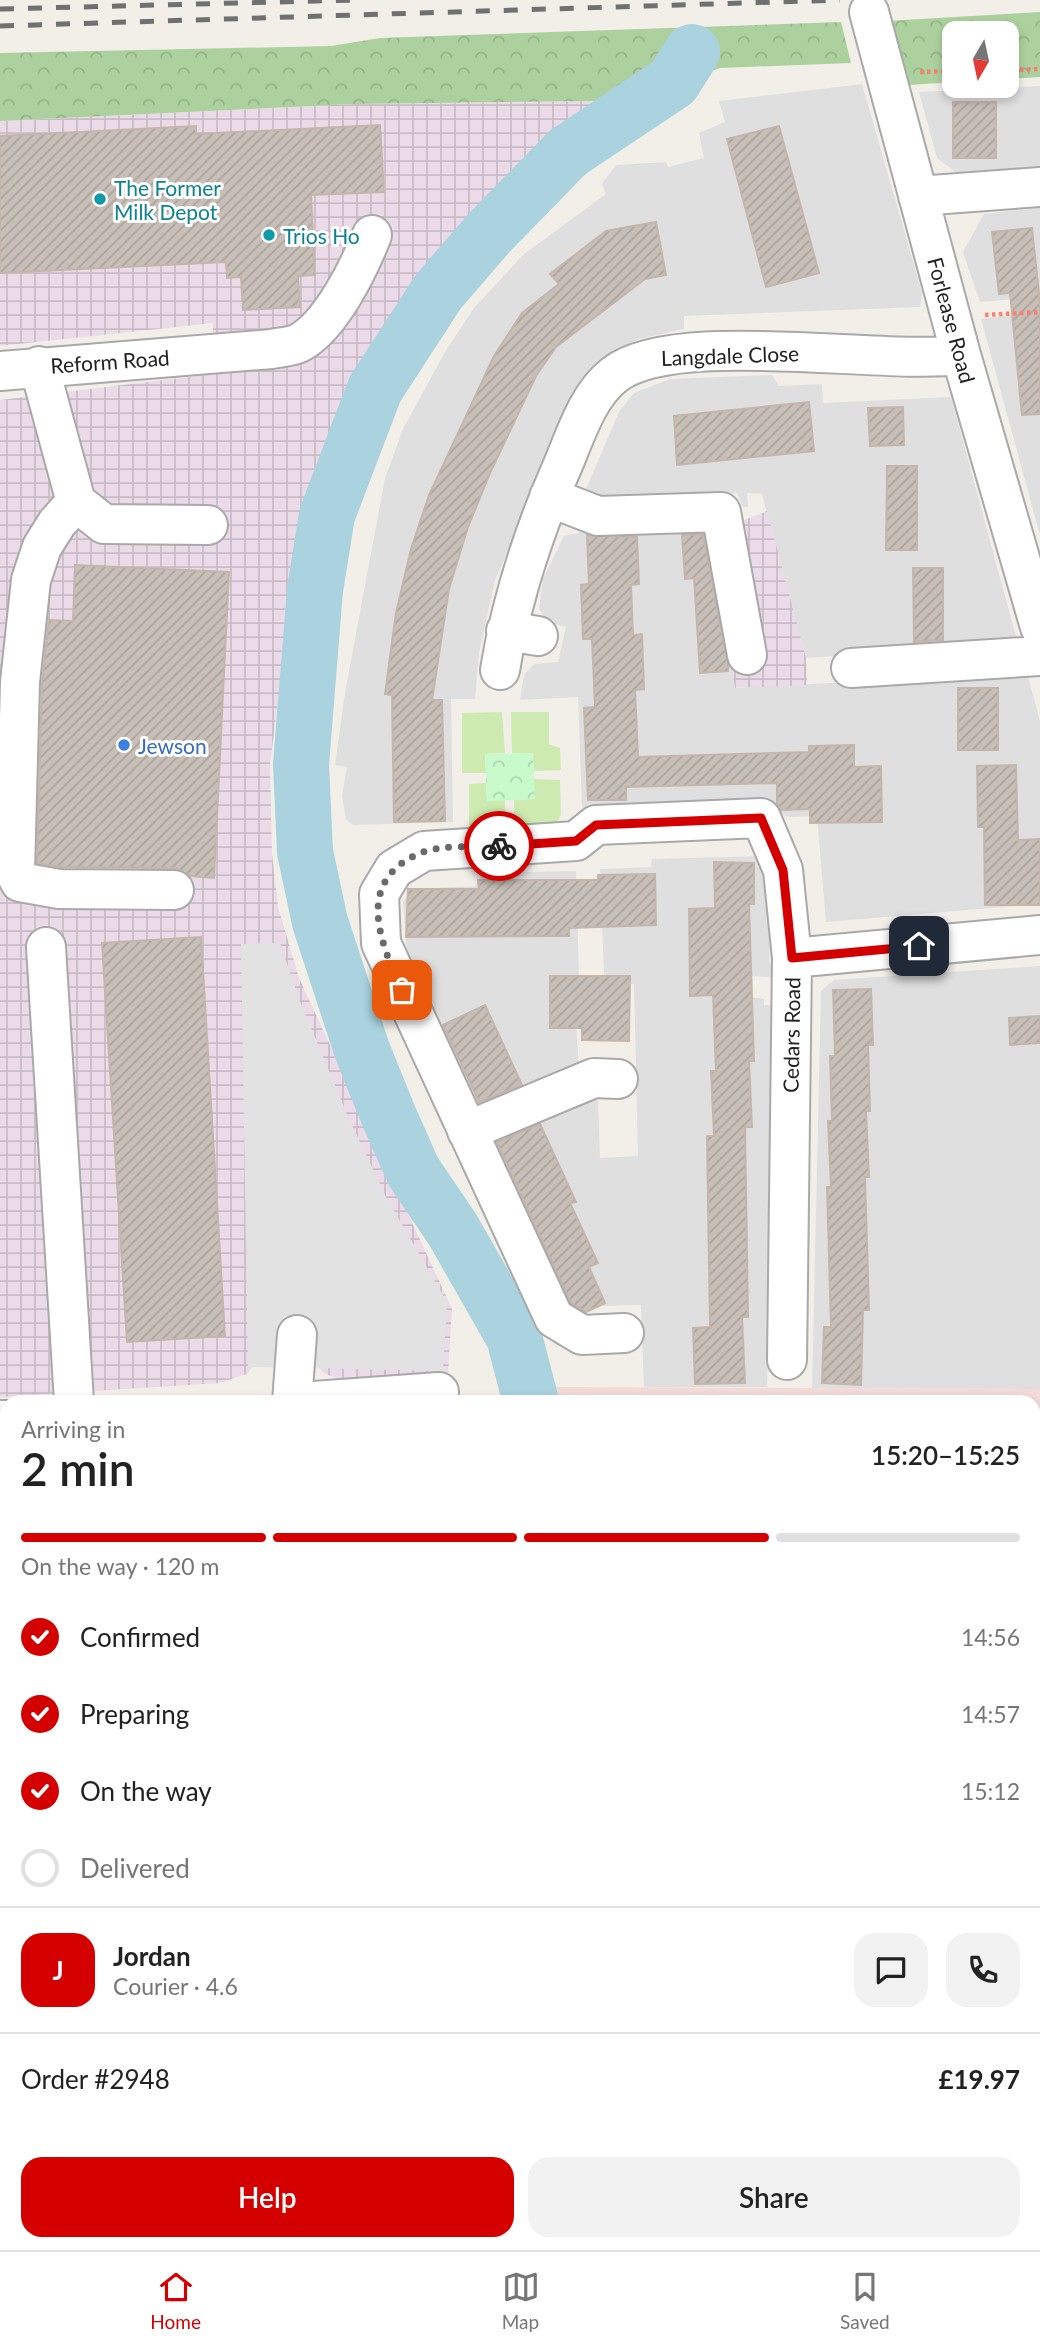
<!DOCTYPE html>
<html lang="en">
<head>
<meta charset="utf-8">
<style>
	body { margin:0; font-family:Lato,sans-serif; background:#f2f2f2; color:#222; height:100vh; display:flex; flex-direction:column; font-size:26px; white-space:nowrap }
	* { box-sizing:border-box; margin:0 }
	p { font-size:23px; color:#767676 }
	.icon { flex:none; width:38px; height:38px; fill:none; stroke:currentColor; stroke-width:2; stroke-linecap:round; stroke-linejoin:round }
	.map { position:relative; flex:1; overflow:hidden }
	.drawer { position:absolute; left:0px; top:1395px; width:1041px; height:856px; display:flex; flex-direction:column; background:#fff; border-radius:21px 21px 0 0; box-shadow:0 4px 10px #0003 }
	.drawer>* { flex:none }
	.needle { width:46px; rotate:189deg }
	.buttons { position:absolute; left:942px; top:21px; display:grid; gap:14px }
	.buttons a { display:grid; place-items:center; width:77px; height:77px; border-radius:14px; background:#fff; box-shadow:0 4px 10px #0003; font-size:35px }
	.pin { position:absolute; display:grid; place-items:center; width:60px; height:60px; color:#fff; margin:-30px; border-radius:14px; box-shadow:0 4px 10px #0006 }
	.courier { position:absolute; display:grid; place-items:center; width:70px; height:70px; margin:-35px; border:5px solid #d40000; border-radius:50%; background:#fff; color:#222; box-shadow:0 2px 9px #0007 }
	.head em { font-style:normal; font-weight:600 }
	.head div { display:flex; flex-direction:column-reverse }
	.head { display:flex; align-items:center; justify-content:space-between; height:119px; padding:0 21px }
	h1 { font-size:46px; font-weight:600; line-height:52px }
	.bar { display:grid; grid-template-columns:repeat(4,1fr); gap:10px 7px; align-content:center; height:84px; padding:0 21px }
	.bar i { height:9px; border-radius:5px; background:#e0e0e0 }
	.bar .current { background:#d40000 }
	.bar p { grid-column:span 4 }
	.line { display:flex; align-items:center; gap:18px; padding:0 21px; border-top:2px solid #e0e0e0 }
	.line div { flex:1 }
	.round { display:grid; place-items:center; flex:none; width:74px; height:74px; border-radius:21px; background:#f2f2f2 }
	ol { padding:0 21px; list-style:none }
	li { display:flex; align-items:center; gap:21px; height:77px }
	li p { margin-inline-start:auto }
	li .icon { padding:7px; border-radius:50%; background:#d40000; color:#fff; stroke-width:4 }
	li:last-child { color:#767676 }
	li i { width:38px; height:38px; border:4px solid #e0e0e0; border-radius:50% }
	.action { display:flex; gap:14px; margin-top:auto; padding:14px 21px }
	.action a { flex:1; height:80px; border-radius:21px; background:#d40000; color:#fff; font-size:28px; font-weight:600; line-height:80px; text-align:center }
	.action a+a { background:#f2f2f2; color:#222 }
	.tabs { display:flex; justify-content:space-around; align-items:center; height:98px; border-top:2px solid #e0e0e0; background:#fff; font-size:19px; color:#767676 }
	.tabs a { display:grid; justify-items:center; gap:4px }
	.tabs .current { color:#d40000 }
	.map>svg:first-child { display:block }
	.residential { fill:#e0dfdf }
	.commercial { fill:#f2dad9 }
	.industrial { fill:url(#industrial-grid) }
	.grass { fill:#cdebb0 }
	.forest { fill:url(#forest-crowns) }
	.park { fill:url(#park-crowns) }
	.parking { fill:#e2e2e2 }
	.lines { fill:none; stroke-linecap:round; stroke-linejoin:round }
	.river { stroke:#aad3df; stroke-width:56 }
	.building { fill:url(#building-hatch); stroke:#c4b6ab; stroke-width:2 }
	.minor-casing { stroke:#a9a9a9; stroke-width:42 }
	.major-casing { stroke:#a06b00; stroke-width:42 }
	.path { stroke:#fa8072; stroke-width:4.5; stroke-dasharray:3.5 3.5; stroke-linecap:butt }
	.minor { stroke:#fff; stroke-width:38 }
	.major { stroke:#fcd6a4; stroke-width:38 }
	.rail { stroke:#707070; stroke-width:5; stroke-dasharray:14 14; stroke-linecap:butt }
	.done { stroke:#6b6a68; stroke-width:7; stroke-dasharray:0 12.6 }
	.route { stroke:#d40000; stroke-width:9 }
	.culture-dot { fill:#0f9aa8; stroke:#fff; stroke-width:2.5 }
	.shop-dot { fill:#3f7fe0; stroke:#fff; stroke-width:2.5 }
	.labels { text-anchor:middle; dominant-baseline:central; stroke-width:6; stroke-linejoin:round; paint-order:stroke }
	.culture-label { font-size:21px; fill:#0d838f; stroke:#fff; text-anchor:start }
	.street-label { font-size:21px; fill:#222; stroke:#fff }
	.shop-label { font-size:21px; fill:#366cbe; stroke:#fff; text-anchor:start }
</style>
</head>
<body>
<div class="map">
<svg width="1040" height="2250" viewBox="0 0 1040 2250">
	<defs>
		<pattern id="industrial-grid" width="8" height="8" patternUnits="userSpaceOnUse" patternTransform="scale(1.75)"><rect width="8" height="8" fill="#ebdbe8"/><path d="M0 4h8M4 0v8" fill="none" stroke="#c9bcc7"/></pattern>
		<pattern id="forest-crowns" width="20" height="18" patternUnits="userSpaceOnUse" patternTransform="scale(1.75)"><rect width="20" height="18" fill="#add19e"/><path d="M2 6a3 3 0 1 1 6 0M12 15a3 3 0 1 1 6 0" fill="none" stroke="#95b388"/></pattern>
		<pattern id="park-crowns" width="20" height="18" patternUnits="userSpaceOnUse" patternTransform="scale(1.75)"><rect width="20" height="18" fill="#c8facc"/><path d="M2 6a3 3 0 1 1 6 0M12 15a3 3 0 1 1 6 0" fill="none" stroke="#acd6af"/></pattern>
		<pattern id="building-hatch" width="6" height="6" patternUnits="userSpaceOnUse" patternTransform="scale(1.75)"><rect width="6" height="6" fill="#c7bfb8"/><path d="M-1 1l2-2M0 6l6-6M5 7l2-2" fill="none" stroke="#aba49e"/></pattern>
	</defs>
	<rect width="100%" height="100%" fill="#f2efe9"/>
	<!-- residential -->
	<path class="residential" d="M862,84L922,293L920,307L684,316V329L639,339L597,362L582,386L495,580L479,653L475,699H451L453,822L353,825L346,819L342,796L347,767L335,765L345,693L385,478L403,429L445,352L474,308L524,254L606,194L602,183L617,165L666,162L668,167L704,158L699,133L725,122L719,101Z
		M1040,86V173L968,181L937,158L919,92Z
		M1040,208V297L980,302L963,252L984,214Z
		M1040,312V535L981,319Z
		M772,375L779,386L822,384L823,403L951,397L1018,644L806,658L762,494L747,493L748,507H743L737,493L603,502L586,489L619,412L634,393L670,379Z
		M706,526L711,533L735,688L1027,673L1040,721V904L826,922L817,816L790,817L772,812L591,820L582,806L578,697L520,700L524,675L534,664L558,662L566,627L548,622L539,609L543,579L564,536L601,528Z
		M765,856L771,929L769,962L778,963L779,978L752,976L750,997L764,999V1005H777L767,1387H644L641,1305L601,1306L585,1313L569,1312L484,1139L586,1101L598,1100L600,1158L638,1156L634,984L608,983L604,975L600,869L651,867L652,859Z
		M576,871L579,976L576,1024L579,1068L477,1115L407,953L403,902L409,893L416,889L475,886L482,873Z
		M1040,966V1389L812,1388L821,991L834,980Z
		M7,1452V1812L0,1813V1453Z
		M0,1944L7,1946V2079L0,2089Z"/>
	<!-- commercial -->
	<path class="commercial" d="M554,1387L1040,1389V1839L1034,1842V1402H559Z"/>
	<!-- industrial -->
	<path class="industrial" d="M600,101L590,120L487,199L408,294L374,352L319,475L298,548L270,764L272,854L278,907L299,978L452,1309L448,1374L349,1383L323,1373L312,1355L278,1332L247,1374L219,1383L0,1397V400L212,374L213,323L0,346V121L354,104Z
		M767,511L806,658L807,685L735,688L711,533Z"/>
	<!-- grass -->
	<path class="grass" d="M502,712L505,753L485,754L486,773H462V713Z
		M511,712H549V744L560,748L561,770L534,771L533,753H512Z
		M534,779L560,780L561,815L550,833L515,843L514,800L534,799Z
		M486,783L487,800H505V842L474,844L469,825V784Z
		M915,2244H998L1007,2250H888Z"/>
	<!-- forest -->
	<path class="forest" d="M1040,12V77L1006,79V33H954V82L895,86L871,22Z
		M841,22L851,63L721,68L600,101L354,104L0,121V53L331,46L380,38Z"/>
	<!-- park -->
	<path class="park" d="M533,753L535,799L487,801L485,754Z
		M7,2205V2244H350L348,2250H0V2211Z"/>
	<!-- parking -->
	<path class="parking" d="M280,943L299,999L349,1119L386,1197L447,1302L443,1371L248,1367L241,944Z
		M612,1396L929,1401V1402H612Z"/>
	<g class="lines">
		<!-- river -->
		<path class="river" d="M531,1402L514,1337L453,1230L413,1171L387,1112L362,1050L320,922L305,852L301,764L315,590L327,515L375,389L438,292L488,234L568,152L673,82L692,52
			M378,2250L379,2244"/>
	</g>
	<!-- building -->
	<path class="building" d="M953,102H996V158H953Z
		M380,125L384,192L311,195L315,275L298,276L300,307L243,310L241,277L227,278L226,262L0,273V136L196,126V134Z
		M779,126L819,273L766,287L727,139Z
		M656,222L666,275L645,279L556,347L536,376L490,473L468,527L449,589L432,700H442L445,821L394,822L392,695L385,694L396,613L411,549L429,495L494,356L522,313L559,284L550,274L606,231Z
		M1032,228L1040,303V414L1022,415L1010,293L999,294L992,232Z
		M809,402L814,451L677,465L674,416Z
		M903,407L904,445L870,446L868,408Z
		M887,466H917V550H886Z
		M703,534L728,664V671L700,673L694,578L685,579L682,535Z
		M587,535L637,537L639,584L631,585L633,635L642,634L644,689L635,690L638,757L809,752V746L854,745V767L881,766L882,822L810,823V809L781,810L777,805V783L626,787V800H588L584,708L595,707L592,639H583L581,585L589,584Z
		M75,565L229,572L214,878L190,876L174,868L61,867L37,863L42,683L49,620L73,621Z
		M913,568H943V640L914,642Z
		M958,688H998V750H958Z
		M1016,765L1018,840L1040,839V905H985L984,827H978L977,766Z
		M714,862L754,863V904H749L754,1061H749L752,1127H745L748,1317H742L745,1383L695,1384L693,1328L710,1327L707,1136H714L711,1071H716L713,995L690,996L689,909L715,908Z
		M655,874L656,925L569,928V936L406,937L408,889H479L478,880H598V875Z
		M201,937L225,1336L127,1342L102,943Z
		M550,976H630L629,1041L582,1040V1028H550Z
		M871,989L873,1045H868L870,1111H866L869,1177H865L869,1310H863L861,1385L822,1383L824,1327H831L827,1187H831L828,1121H832L830,1056H835L833,990Z
		M485,1005L522,1085L479,1102L443,1025Z
		M1040,1016V1043L1010,1045L1009,1018Z
		M540,1124L576,1202L570,1203L598,1263L589,1267L605,1303L586,1312L571,1303L497,1142Z"/>
	<g class="lines">
		<!-- minor casing -->
		<g class="minor-casing">
			<path id="minor" d="M869,12L961,355L1040,627
				M918,196L1040,187
				M39,366L76,502L104,524L208,525
				M0,371L272,349C280,347 291,347 299,343C331,326 359,268 372,235
				M549,497L598,516L721,512L747,655
				M76,502L57,523L42,547L31,580L20,682L15,872L20,882L59,889L174,890
				M506,631L538,636
				M851,668L1040,656
				M500,670C511,602 534,531 562,467C575,437 587,396 614,375C673,328 879,365 961,355
				M46,947L74,1402
				M467,1131L594,1078L618,1079
				M624,1333L582,1335L554,1318L381,943L379,894L394,869L424,851L576,841L596,825L761,818L783,870L792,958
				M787,1360L792,958L1040,935
				M292,1402L297,1335
				M300,1402L439,1392
				M0,1420H7
				M1034,1609H1040
				M1034,1861H1040
				M1034,2135L1040,2128
				M0,2196L7,2189"/>
		</g>
		<!-- major casing -->
		<g class="major-casing">
			<path id="major" d="M0,1863L7,1865
				M0,1908L7,1909
				M1034,2232L1040,2236
				M706,2244L718,2250
				M847,2250L852,2244"/>
		</g>
		<!-- path -->
		<path class="path" d="M1006,70L1040,69
			M920,72L954,71
			M985,315L1040,312
			M1034,1663H1040
			M1034,1918L1040,1921
			M131,2244L133,2250"/>
		<!-- minor -->
		<use href="#minor" class="minor"/>
		<!-- major -->
		<use href="#major" class="major"/>
		<!-- rail -->
		<path class="rail" d="M0,9L356,0
			M0,26L840,0"/>
	</g>
	<g class="lines">
		<!-- done -->
		<path class="done" d="M402,990C379,940 354,879 423,852C441,845 479,847 499,846"/>
		<!-- route -->
		<path class="route" d="M499,846L576,841L596,825L761,818L783,870L792,958L919,946"/>
	</g>
	<!-- markers -->
	<g class="culture-dot">
		<circle cx="100" cy="199" r="7"/>
		<circle cx="269" cy="235" r="7"/>
	</g>
	<circle class="shop-dot" cx="124" cy="745" r="7"/>
	<g class="labels">
		<!-- culture labels -->
		<g class="culture-label">
			<text x="114" y="187">The Former<tspan x="114" dy="24">Milk Depot</tspan></text>
			<text x="283" y="235">Trios Ho</text>
		</g>
		<!-- street labels -->
		<g class="street-label">
			<text transform="translate(952 320) rotate(75)">Forlease Road</text>
			<text transform="translate(730 355) rotate(-2)">Langdale Close</text>
			<text transform="translate(110 361) rotate(-4)">Reform Road</text>
			<text transform="translate(791 1035) rotate(-89)">Cedars Road</text>
		</g>
		<!-- shop labels -->
		<g class="shop-label">
			<text x="138" y="745">Jewson</text>
		</g>
	</g>
</svg>
<div class="buttons">
<a><svg class="needle" viewBox="-14 -14 28 28"><path d="M0-13l5 13h-10z" fill="#e53935"/><path d="M0 13l5-13h-10z" fill="#767676"/></svg></a>
</div>
<div class="pin" style="left:402px;top:990px;background:#ea580c"><svg class="icon" aria-label="bag" viewBox="0 0 24 24"><path d="M5 8h14l-1 12H6zM9 8a3 3 0 0 1 6 0"/></svg></div>
<div class="pin" style="left:919px;top:946px;background:#1f2937"><svg class="icon" aria-label="home" viewBox="0 0 24 24"><path d="M3 11l9-7 9 7M6 9v11h12V9"/></svg></div>
<div class="courier" style="left:499px;top:846px"><svg class="icon" aria-label="bike" viewBox="0 0 24 24"><circle cx="6" cy="16" r="4"/><circle cx="18" cy="16" r="4"/><path d="M6 16l4-8h5l3 8M10 8l3 8H6M13 5h3"/></svg></div>
<section class="drawer">
<div class="head"><div><h1>2 min</h1><p>Arriving in</p></div><em>15:20–15:25</em></div>
<div class="bar"><i class="current"></i><i class="current"></i><i class="current"></i><i></i><p>On the way · 120 m</p></div>
<ol>
<li><svg class="icon" aria-label="check" viewBox="0 0 24 24"><path d="M5 12l5 5 9-10"/></svg>Confirmed<p>14:56</p></li>
<li><svg class="icon" aria-label="check" viewBox="0 0 24 24"><path d="M5 12l5 5 9-10"/></svg>Preparing<p>14:57</p></li>
<li><svg class="icon" aria-label="check" viewBox="0 0 24 24"><path d="M5 12l5 5 9-10"/></svg>On the way<p>15:12</p></li>
<li><i></i>Delivered</li>
</ol>
<div class="line" style="height:126px"><b class="round" style="background:#d40000;color:#fff">J</b><div><b>Jordan</b><p>Courier · 4.6</p></div><a class="round"><svg class="icon" aria-label="chat" viewBox="0 0 24 24"><path d="M4 5h16v11H9l-5 4z"/></svg></a><a class="round"><svg class="icon" aria-label="phone" viewBox="0 0 24 24"><path d="M5 4h4l2 5-3 2q2 4 5 5l2-3 5 2v4C11 20 4 13 5 4z"/></svg></a></div>
<div class="line" style="height:91px"><div>Order #2948</div><b>£19.97</b></div>
<div class="action"><a>Help</a><a>Share</a></div>
</section>
</div>
<nav class="tabs">
<a class="current"><svg class="icon" aria-label="home" viewBox="0 0 24 24"><path d="M3 11l9-7 9 7M6 9v11h12V9"/></svg>Home</a>
<a><svg class="icon" aria-label="map" viewBox="0 0 24 24"><path d="M3 6l6-2 6 2 6-2v14l-6 2-6-2-6 2zM9 4v14M15 6v14"/></svg>Map</a>
<a><svg class="icon" aria-label="saved" viewBox="0 0 24 24"><path d="M7 4h10v16l-5-4-5 4z"/></svg>Saved</a>
</nav>
</body>
</html>
